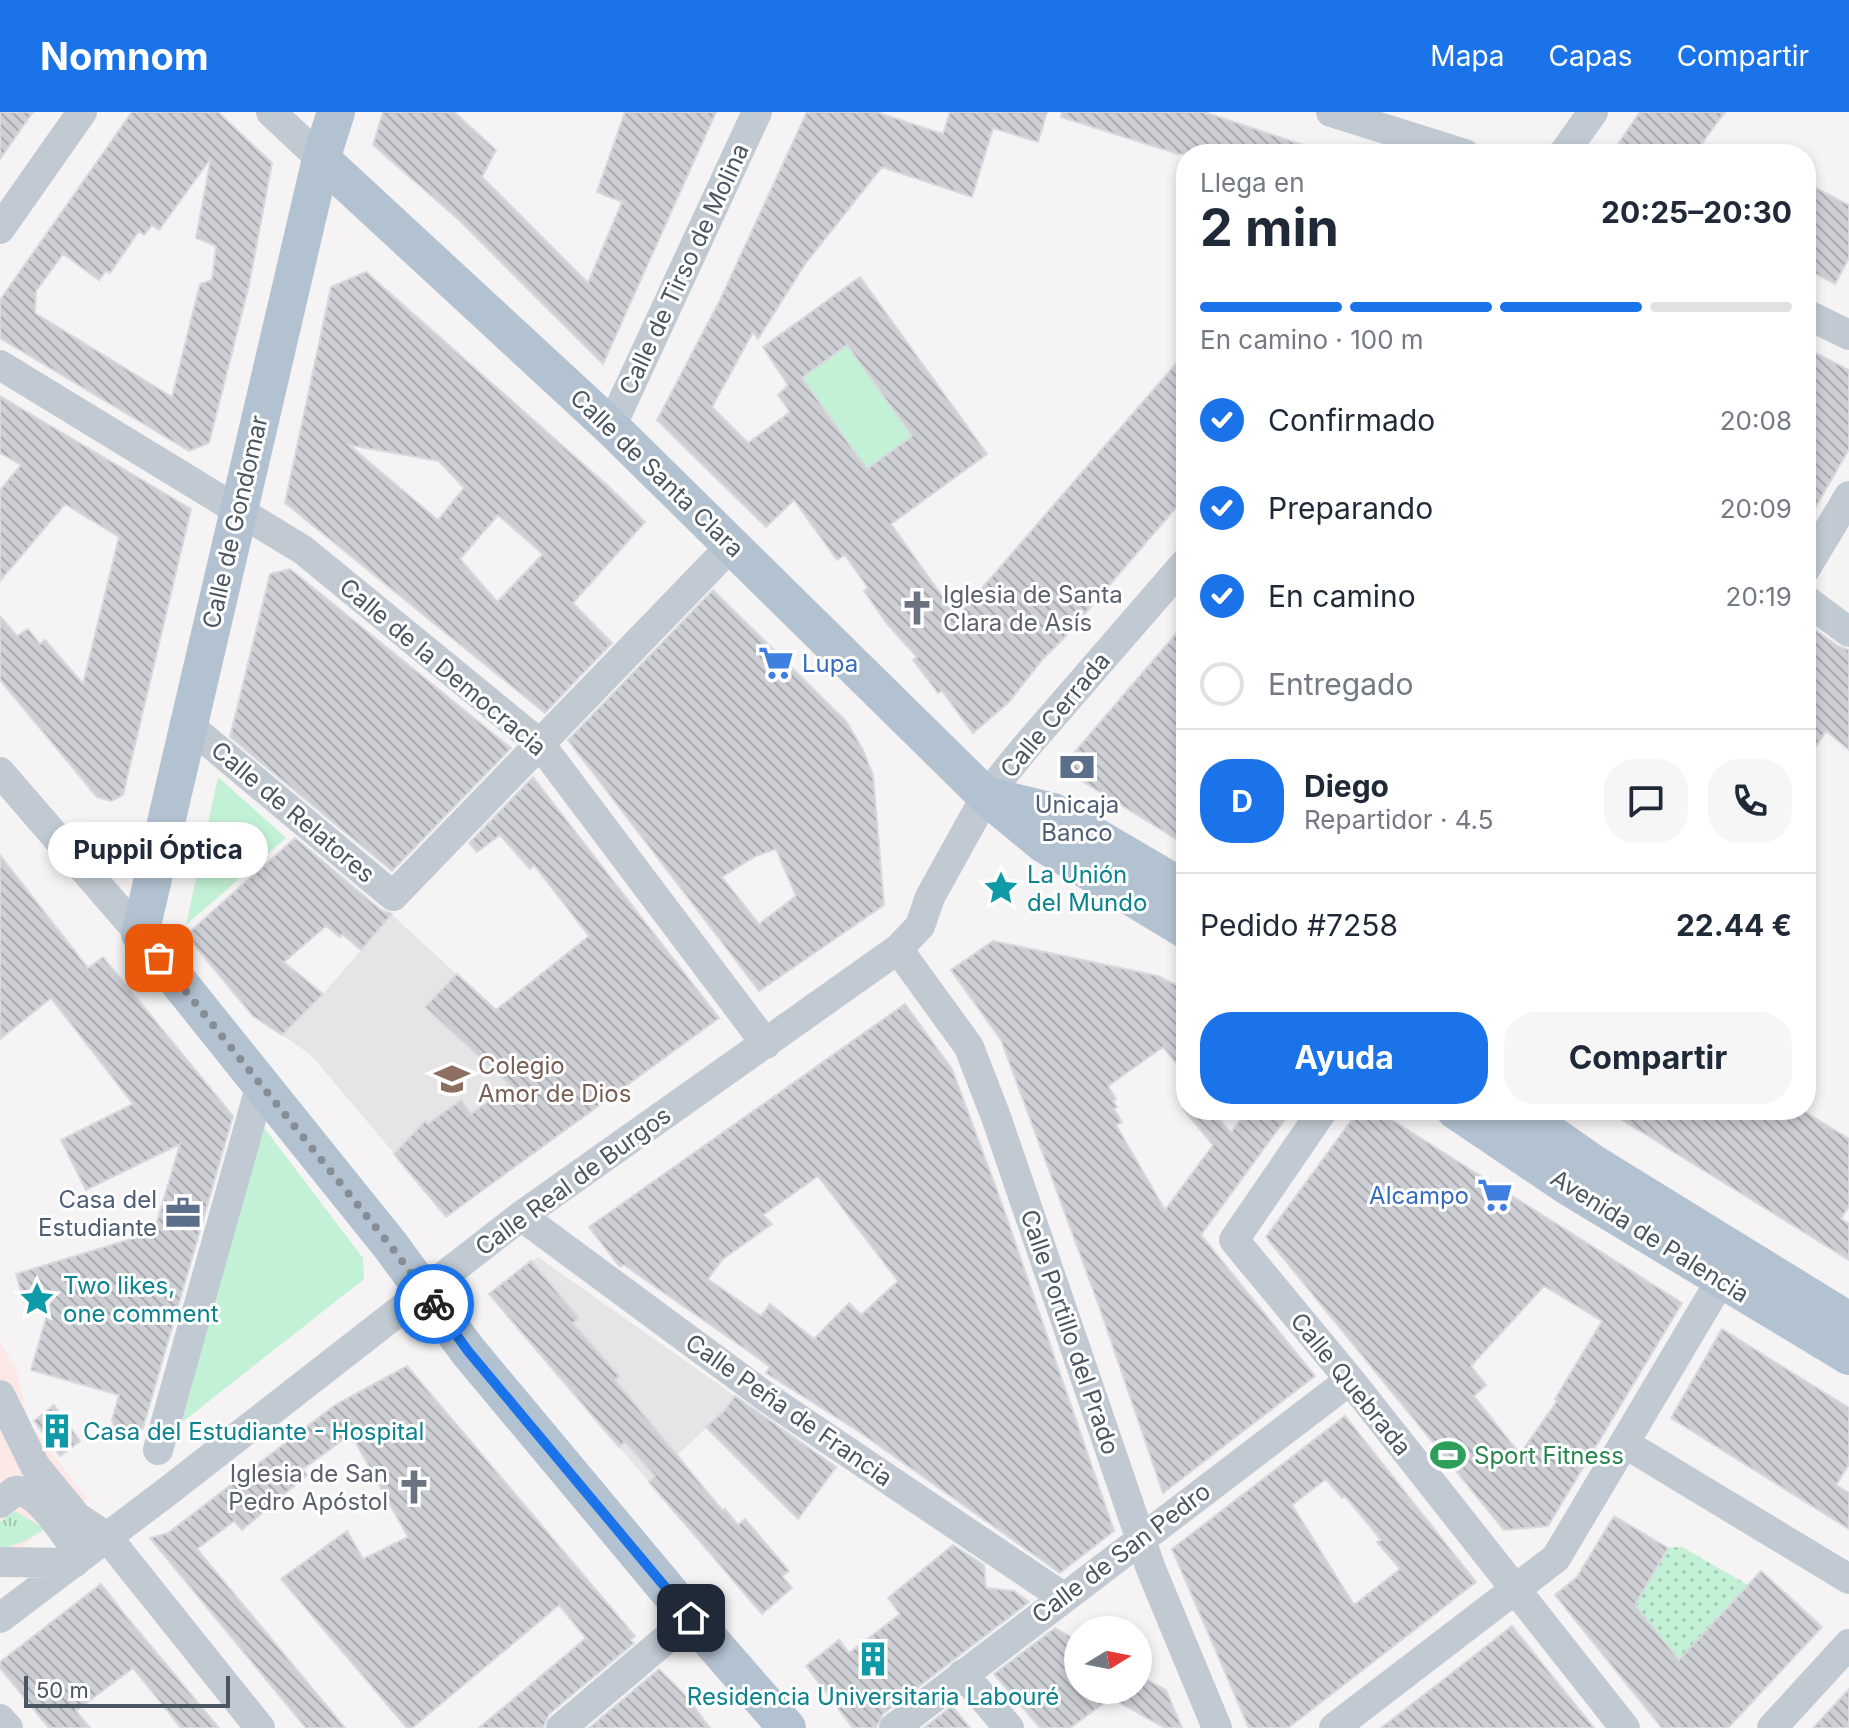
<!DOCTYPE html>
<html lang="es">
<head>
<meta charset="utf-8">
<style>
	body { margin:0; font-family:Inter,sans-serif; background:#f6f6f7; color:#1f2937; height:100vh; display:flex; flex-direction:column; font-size:30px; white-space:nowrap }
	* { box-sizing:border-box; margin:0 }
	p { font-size:26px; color:#747a83 }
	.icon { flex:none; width:44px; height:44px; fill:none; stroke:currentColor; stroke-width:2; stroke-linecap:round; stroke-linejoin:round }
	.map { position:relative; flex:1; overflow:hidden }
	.side { position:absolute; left:1176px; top:32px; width:640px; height:976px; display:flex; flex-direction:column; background:#fff; border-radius:32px; box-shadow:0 4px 12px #0003 }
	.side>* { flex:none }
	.needle { width:52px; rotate:80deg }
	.buttons { position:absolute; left:1064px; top:1504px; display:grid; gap:16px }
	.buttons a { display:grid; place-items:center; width:88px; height:88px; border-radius:50%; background:#fff; box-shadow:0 4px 12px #0003; font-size:40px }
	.scale { position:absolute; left:24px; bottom:20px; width:206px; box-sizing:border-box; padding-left:8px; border:4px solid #4a5661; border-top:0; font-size:22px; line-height:28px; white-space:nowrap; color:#4a5661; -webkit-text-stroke:6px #fff; paint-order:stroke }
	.pin { position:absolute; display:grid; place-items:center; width:68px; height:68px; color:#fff; margin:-34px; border-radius:16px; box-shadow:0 4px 12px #0006 }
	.courier { position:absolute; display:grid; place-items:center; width:80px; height:80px; margin:-40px; border:6px solid #1a73e8; border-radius:50%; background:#fff; color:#222; box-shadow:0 2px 10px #0007 }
	.bubble { position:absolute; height:56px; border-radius:28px; background:#fff; box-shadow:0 4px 12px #0003; font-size:26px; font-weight:700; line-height:56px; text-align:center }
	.overview em { font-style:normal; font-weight:700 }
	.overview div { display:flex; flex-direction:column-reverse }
	.overview { display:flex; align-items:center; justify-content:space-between; height:136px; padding:0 24px }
	h1 { font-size:52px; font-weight:700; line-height:60px }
	.bar { display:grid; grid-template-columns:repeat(4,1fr); gap:12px 8px; align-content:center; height:96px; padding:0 24px }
	.bar i { height:10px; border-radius:6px; background:#e0e1e3 }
	.bar .current { background:#1a73e8 }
	.bar p { grid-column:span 4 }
	.line { display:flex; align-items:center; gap:20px; padding:0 24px; border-top:2px solid #e0e1e3 }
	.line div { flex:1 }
	.round { display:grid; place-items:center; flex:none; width:84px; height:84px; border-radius:32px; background:#f6f6f7 }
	ol { padding:0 24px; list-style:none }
	li { display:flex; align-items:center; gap:24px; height:88px }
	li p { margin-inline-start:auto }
	li .icon { padding:8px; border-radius:50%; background:#1a73e8; color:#fff; stroke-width:4 }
	li:last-child { color:#747a83 }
	li i { width:44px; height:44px; border:4px solid #e0e1e3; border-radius:50% }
	.cta { display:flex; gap:16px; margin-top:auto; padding:16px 24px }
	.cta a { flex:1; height:92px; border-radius:32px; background:#1a73e8; color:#fff; font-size:32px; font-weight:700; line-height:92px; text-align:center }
	.cta a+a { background:#f6f6f7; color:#1f2937 }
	header { display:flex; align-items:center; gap:48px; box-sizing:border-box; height:112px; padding:0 40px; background:#1a73e8; color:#fff }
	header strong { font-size:38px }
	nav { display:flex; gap:44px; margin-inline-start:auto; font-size:28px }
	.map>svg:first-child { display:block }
	.education { fill:#e6e4e5 }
	.medical { fill:#fce8e6 }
	.grass { fill:url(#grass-tufts) }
	.park { fill:url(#park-dots) }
	.garden { fill:#c3f1d5 }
	.building { fill:url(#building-back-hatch); stroke:#d7d9de; stroke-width:2; fill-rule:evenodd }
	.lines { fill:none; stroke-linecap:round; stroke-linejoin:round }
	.minor { stroke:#c1cad2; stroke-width:30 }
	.major { stroke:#b3c2d1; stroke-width:38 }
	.done { stroke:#868d94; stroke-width:8; stroke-dasharray:0 14.4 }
	.route { stroke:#1a73e8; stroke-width:10 }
	.labels { text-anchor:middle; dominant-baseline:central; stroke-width:6; stroke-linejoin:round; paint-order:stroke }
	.street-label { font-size:24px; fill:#4a5661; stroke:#fff }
	.worship-label { font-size:24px; fill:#5b616d; stroke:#fff; text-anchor:start }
	.shop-label { font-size:24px; fill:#366cbe; stroke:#fff; text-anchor:start }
	.service-label { font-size:24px; fill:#4e5e75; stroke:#fff }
	.culture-label { font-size:24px; fill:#0d838f; stroke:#fff; text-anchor:start }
	.education-label { font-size:24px; fill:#785e54; stroke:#fff; text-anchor:start }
	.leisure-label { font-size:24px; fill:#27864d; stroke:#fff; text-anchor:start }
</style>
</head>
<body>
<header>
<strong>Nomnom</strong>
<nav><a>Mapa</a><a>Capas</a><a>Compartir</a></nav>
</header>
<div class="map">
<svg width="1849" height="1616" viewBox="0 0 1849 1616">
	<defs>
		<pattern id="grass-tufts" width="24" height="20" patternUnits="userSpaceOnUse" patternTransform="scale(2)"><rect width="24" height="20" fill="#c3f1d5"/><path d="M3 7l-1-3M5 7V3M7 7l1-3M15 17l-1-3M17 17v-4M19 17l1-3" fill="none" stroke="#a0c6b0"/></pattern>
		<pattern id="park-dots" width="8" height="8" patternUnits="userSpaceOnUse" patternTransform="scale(2)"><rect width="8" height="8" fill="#c3f1d5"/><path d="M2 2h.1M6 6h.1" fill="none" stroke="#a0c6b0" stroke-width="1.8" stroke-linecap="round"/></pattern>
		<pattern id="building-back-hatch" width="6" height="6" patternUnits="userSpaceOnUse" patternTransform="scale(2)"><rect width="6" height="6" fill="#cdcfd5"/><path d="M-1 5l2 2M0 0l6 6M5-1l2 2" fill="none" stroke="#a8abb0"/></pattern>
	</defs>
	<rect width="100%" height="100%" fill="#f5f3f3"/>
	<!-- education -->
	<path class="education" d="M392,803L599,992L447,1104L311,943L282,923L323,882Z
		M538,1145L735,1284L724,1299L649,1370L489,1182Z"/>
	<!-- medical -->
	<path class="medical" d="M0,1230L16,1257L29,1311L87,1387L0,1450Z"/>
	<!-- grass -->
	<path class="grass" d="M15,1399L45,1417L26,1428L0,1438V1410Z"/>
	<!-- park -->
	<path class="park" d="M1682,1435L1748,1473L1679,1548L1635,1493L1668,1436Z"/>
	<!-- garden -->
	<path class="garden" d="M847,233L912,324L867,357L802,266Z
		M218,665L286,726L186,813Z
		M262,1013L363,1146L364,1167L180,1312Z"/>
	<!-- building -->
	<path class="building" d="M0,0H33L0,47Z
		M132,0H218L272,51L249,173L209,331L189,339L0,226V188ZM211,46L196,126L216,134L212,168L200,172L172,285L35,201L36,179L63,142L99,168L106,159L110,161L139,119L144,123L152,113L159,118Z
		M383,0H454L496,38L482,65L588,171L622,90L597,80L625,0H716L603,252L459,108L373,33Z
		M807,0H876L943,22L950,0H1047L1038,30L993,16L972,85L882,55L805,152L758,227L753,220L712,295L748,331L790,300L778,283L788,273L763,235L860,165L987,342L891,412L957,505L1186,240V384L1064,526L1042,548L1009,590L973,621L942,579L938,581L913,548L917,545L888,513L864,479L868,476L845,443L837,448L794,388L766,415L657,308L720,188ZM847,233L912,324L867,357L802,266Z
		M1062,0H1204L1318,38V42H1178L1061,5Z
		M1640,0H1725L1694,42H1611Z
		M1806,71L1849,93V146L1835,172L1806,157Z
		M366,160L608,374L645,410L573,491L612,531L545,601L285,391L331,175ZM349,333L439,349L464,376L438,408ZM498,403L543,442L497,490L460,447Z
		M1806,236L1849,258V337L1806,412Z
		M0,284L191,397L123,683L111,689L97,685L0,568V504L17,524L28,517L40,532L45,528L83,572L119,425L65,392L0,469V378L21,353L0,341Z
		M290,457L511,636L392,759L230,625L270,462Z
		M713,478L846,609L863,638L873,663L884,793L759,879L568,628ZM776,737L796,784L759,812L722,765L756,744Z
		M1186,510V733L1061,656Z
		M1814,517L1838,534L1849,538V638L1826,619L1806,650V529Z
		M533,665L719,906L446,1105L394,1042L425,1009L428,1012L461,988L471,1002L510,973L425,895L457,862L496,898L589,824L534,753L530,757L500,723L477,740L469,731Z
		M295,726L381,798L392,802L361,838L342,822L340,825L326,814L284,850L323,882L282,923L253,904L186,823Z
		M0,743L88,856L103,845L233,1004L143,1316L129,1327L117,1323L112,1308L119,1283L31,1258L53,1182L24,1190L16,1162L154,1120L180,1032L86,1078L61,1028L133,992L51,886L0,927Z
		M993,829L1158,864L1186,878V963L1163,935L1108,974L1116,987L1113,989L1117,995L1114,997L1122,1010L1116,1013L1165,1098L1213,1033L1184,998H1211L1231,1021L1247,998H1292L1201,1123L1315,1264L1163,1381L1098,1191L1001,928L951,858Z
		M905,892L952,957L1002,1092L1114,1419L1060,1461L858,1319L766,1261L770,1255L751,1241L624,1153L620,1155L589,1115ZM818,1064L898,1169L861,1203L849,1191L814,1227L770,1192L761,1204L708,1167L723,1147L772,1112L763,1103Z
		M1359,998H1376L1682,1191L1548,1414L1504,1418L1266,1125ZM1544,1174L1602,1209L1555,1287L1557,1289L1520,1342L1474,1284L1486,1273L1471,1254Z
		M1606,998H1802L1849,1027V1094L1841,1107L1849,1112V1148Z
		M531,1149L579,1206L573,1211L619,1264L615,1268L723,1399L725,1397L738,1413L745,1407L789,1459L782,1464L792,1476L762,1502L649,1370L655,1364L625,1330L619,1335L489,1182Z
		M1722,1217L1849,1296V1352L1836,1373L1849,1381V1417L1671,1306Z
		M407,1254L635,1524L630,1528L634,1531L549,1602L543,1616H479L586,1526L559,1493L412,1616H407L281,1467L347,1419L363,1447L408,1425L351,1322L303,1357L307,1363L242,1418L234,1409L197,1437L345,1616H306L150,1426L168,1421L335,1293Z
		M735,1284L836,1355L798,1407L706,1315L724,1299Z
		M54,1293L80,1329L60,1344L34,1309Z
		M1345,1304L1476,1470L1288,1616H1249L1172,1437ZM1326,1367L1342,1386L1345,1384L1381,1428L1377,1430L1400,1457L1354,1493L1292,1393Z
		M1614,1404L1668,1436L1635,1493L1679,1548L1761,1459L1822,1515L1728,1616H1662L1555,1483L1577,1465Z
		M953,1433L984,1453L986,1476L1014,1479L1029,1490L883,1602L876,1616H853L806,1554L839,1528L849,1541L900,1502L888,1486Z
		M101,1472L125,1503L219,1616H181L133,1556L76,1599L90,1616H49L0,1556V1550Z
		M1512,1514L1594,1616H1381L1443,1568Z
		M1055,1516L1078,1529V1578H1138V1563L1166,1578L1182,1616H1165L1111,1586L1070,1616H1040L994,1562Z
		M659,1557L686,1584L710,1616H589Z
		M1849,1577V1616H1813Z
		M952,1594L970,1616H924Z"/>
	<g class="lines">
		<!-- minor -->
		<path class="minor" d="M271,0L321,47
			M1331,0L1465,42
			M1563,42L1593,0
			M0,117L82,0
			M1806,202L1849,223
			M0,253L303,438L540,632L766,932
			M611,315L757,0
			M1806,456L1849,384
			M1806,488L1849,520
			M187,612L393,784L732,433
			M0,660L140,822
			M898,837L969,935L996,1005L1151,1457L1217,1616
			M1323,998L1234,1128L1350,1268L1625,1616
			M521,1104L766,1285L1063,1485
			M0,1283L35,1354L77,1405L107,1425L260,1616
			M1624,1331L1849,1467
			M158,1338L261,972
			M0,1391L15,1379C37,1375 69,1428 81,1445
			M0,1450L74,1451
			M0,1506L168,1379L521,1104L898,837L920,814L930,785L986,684L1025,636L1186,450
			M963,1562L1009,1616
			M0,1607L8,1616
			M561,1616L691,1506
			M894,1616L1350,1268
			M1334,1616L1556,1446L1721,1168
			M1772,1616L1849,1532"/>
		<!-- major -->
		<path class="major" d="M336,0L321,47L140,822L390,1133L468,1239L691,1506L787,1616
			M321,47L611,315L986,684L1044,732L1186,818
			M997,686L1053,700L1186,778
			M1455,998L1569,1075L1849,1244
			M1517,998L1594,1052L1849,1209"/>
	</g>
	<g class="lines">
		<!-- done -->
		<path class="done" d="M159,846L390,1133L434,1192"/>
		<!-- route -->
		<path class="route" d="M434,1192L468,1239L691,1506"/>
	</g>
	<!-- icons -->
	<defs>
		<g id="church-bare" transform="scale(2.76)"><path d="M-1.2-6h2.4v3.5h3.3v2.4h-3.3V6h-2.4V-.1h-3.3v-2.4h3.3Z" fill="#6b7280" stroke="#fff" stroke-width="2.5" paint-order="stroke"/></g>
		<g id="supermarket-bare" transform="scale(2.76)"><path d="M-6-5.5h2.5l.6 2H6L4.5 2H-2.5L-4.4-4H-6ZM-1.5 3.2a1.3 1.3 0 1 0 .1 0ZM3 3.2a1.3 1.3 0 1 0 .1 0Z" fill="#3f7fe0" stroke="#fff" stroke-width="2.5" paint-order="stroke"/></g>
		<g id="bank-bare" transform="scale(2.76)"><path d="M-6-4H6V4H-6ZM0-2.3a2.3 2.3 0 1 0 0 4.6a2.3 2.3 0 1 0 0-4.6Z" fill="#5c6f8a" stroke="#fff" stroke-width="2.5" paint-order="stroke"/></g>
		<g id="sight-bare" transform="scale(2.76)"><path d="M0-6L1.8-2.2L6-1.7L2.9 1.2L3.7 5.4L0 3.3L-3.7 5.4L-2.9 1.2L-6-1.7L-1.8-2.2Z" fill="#0f9aa8" stroke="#fff" stroke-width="2.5" paint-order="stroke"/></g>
		<g id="school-bare" transform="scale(2.76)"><path d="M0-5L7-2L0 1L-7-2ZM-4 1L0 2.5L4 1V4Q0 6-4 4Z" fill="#8d6e63" stroke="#fff" stroke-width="2.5" paint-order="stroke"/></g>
		<g id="office-bare" transform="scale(2.76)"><path d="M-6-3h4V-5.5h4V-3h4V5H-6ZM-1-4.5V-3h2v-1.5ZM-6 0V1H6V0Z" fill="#5c6f8a" stroke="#fff" stroke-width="2.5" paint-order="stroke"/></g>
		<g id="building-bare" transform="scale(2.76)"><path d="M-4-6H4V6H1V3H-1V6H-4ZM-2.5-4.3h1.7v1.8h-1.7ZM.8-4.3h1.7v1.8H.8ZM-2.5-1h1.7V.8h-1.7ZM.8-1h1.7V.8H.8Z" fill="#0f9aa8" stroke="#fff" stroke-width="2.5" paint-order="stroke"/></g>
		<g id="stadium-bare" transform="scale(2.76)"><path d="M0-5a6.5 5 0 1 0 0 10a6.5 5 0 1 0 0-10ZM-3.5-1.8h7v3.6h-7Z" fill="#2e9e5b" stroke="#fff" stroke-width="2.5" paint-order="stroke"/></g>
	</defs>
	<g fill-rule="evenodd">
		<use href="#church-bare" x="917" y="496"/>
		<use href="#supermarket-bare" x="776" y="551"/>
		<use href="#bank-bare" x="1077" y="655"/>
		<use href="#sight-bare" x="1001" y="776"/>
		<use href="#school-bare" x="452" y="967"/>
		<use href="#supermarket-bare" x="1495" y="1083"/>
		<use href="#office-bare" x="183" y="1101"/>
		<use href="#sight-bare" x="37" y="1187"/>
		<use href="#building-bare" x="57" y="1319"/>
		<use href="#stadium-bare" x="1448" y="1343"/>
		<use href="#church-bare" x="414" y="1375"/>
		<use href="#building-bare" x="873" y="1547"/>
	</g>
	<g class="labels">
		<!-- street labels -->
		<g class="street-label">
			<text transform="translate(684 157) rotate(-65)">Calle de Tirso de Molina</text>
			<text transform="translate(657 361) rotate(44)">Calle de Santa Clara</text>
			<text transform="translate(235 410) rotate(-77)">Calle de Gondomar</text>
			<text transform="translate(443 555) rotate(40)">Calle de la Democracia</text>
			<text transform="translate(1055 603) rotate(-50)">Calle Cerrada</text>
			<text transform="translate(293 700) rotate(40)">Calle de Relatores</text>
			<text transform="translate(573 1069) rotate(-36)">Calle Real de Burgos</text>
			<text transform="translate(1650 1124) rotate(32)">Avenida de Palencia</text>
			<text transform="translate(1070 1220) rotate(71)">Calle Portillo del Prado</text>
			<text transform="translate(1351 1272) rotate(51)">Calle Quebrada</text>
			<text transform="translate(789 1298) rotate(35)">Calle Peña de Francia</text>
			<text transform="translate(1121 1441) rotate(-37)">Calle de San Pedro</text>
		</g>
		<!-- worship labels -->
		<g class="worship-label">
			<text x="943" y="482">Iglesia de Santa<tspan x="943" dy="28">Clara de Asís</tspan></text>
			<text x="388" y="1361" text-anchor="end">Iglesia de San<tspan x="388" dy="28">Pedro Apóstol</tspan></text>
		</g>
		<!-- shop labels -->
		<g class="shop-label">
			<text x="802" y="551">Lupa</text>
			<text x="1469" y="1083" text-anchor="end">Alcampo</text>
		</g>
		<!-- service labels -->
		<g class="service-label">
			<text x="1077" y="692">Unicaja<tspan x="1077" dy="28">Banco</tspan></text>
			<text x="157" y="1087" text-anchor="end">Casa del<tspan x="157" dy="28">Estudiante</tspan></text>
		</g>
		<!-- culture labels -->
		<g class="culture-label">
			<text x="1027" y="762">La Unión<tspan x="1027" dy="28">del Mundo</tspan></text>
			<text x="63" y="1173">Two likes,<tspan x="63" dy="28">one comment</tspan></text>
			<text x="83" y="1319">Casa del Estudiante - Hospital</text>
			<text x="873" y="1584" text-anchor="middle">Residencia Universitaria Labouré</text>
		</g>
		<!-- education labels -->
		<g class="education-label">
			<text x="478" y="953">Colegio<tspan x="478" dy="28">Amor de Dios</tspan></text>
		</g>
		<!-- leisure labels -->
		<g class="leisure-label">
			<text x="1474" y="1343">Sport Fitness</text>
		</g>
	</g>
</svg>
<div class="buttons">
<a><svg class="needle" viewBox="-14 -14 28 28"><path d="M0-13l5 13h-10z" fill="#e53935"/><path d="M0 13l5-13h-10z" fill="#747a83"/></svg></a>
</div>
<div class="scale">50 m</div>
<div class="pin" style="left:159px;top:846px;background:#ea580c"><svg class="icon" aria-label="bag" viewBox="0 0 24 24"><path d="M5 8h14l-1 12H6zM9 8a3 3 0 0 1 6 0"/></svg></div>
<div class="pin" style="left:691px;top:1506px;background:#1f2937"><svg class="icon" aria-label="home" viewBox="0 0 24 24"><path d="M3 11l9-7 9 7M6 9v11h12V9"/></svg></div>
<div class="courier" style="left:434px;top:1192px"><svg class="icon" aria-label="bike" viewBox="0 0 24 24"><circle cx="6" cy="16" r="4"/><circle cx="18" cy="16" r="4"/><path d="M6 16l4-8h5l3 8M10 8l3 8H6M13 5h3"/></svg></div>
<div class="bubble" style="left:48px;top:710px;width:220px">Puppil Óptica</div>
<section class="side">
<div class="overview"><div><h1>2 min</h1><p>Llega en</p></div><em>20:25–20:30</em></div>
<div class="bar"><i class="current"></i><i class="current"></i><i class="current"></i><i></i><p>En camino · 100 m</p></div>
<ol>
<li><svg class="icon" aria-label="check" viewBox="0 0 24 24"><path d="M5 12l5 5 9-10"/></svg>Confirmado<p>20:08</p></li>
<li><svg class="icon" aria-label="check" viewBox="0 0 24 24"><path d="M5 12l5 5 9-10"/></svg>Preparando<p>20:09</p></li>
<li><svg class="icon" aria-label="check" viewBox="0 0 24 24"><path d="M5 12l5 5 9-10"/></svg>En camino<p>20:19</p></li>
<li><i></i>Entregado</li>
</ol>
<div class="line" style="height:144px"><b class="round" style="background:#1a73e8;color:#fff">D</b><div><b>Diego</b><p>Repartidor · 4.5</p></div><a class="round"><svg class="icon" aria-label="chat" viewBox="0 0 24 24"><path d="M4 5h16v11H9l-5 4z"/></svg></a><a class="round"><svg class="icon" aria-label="phone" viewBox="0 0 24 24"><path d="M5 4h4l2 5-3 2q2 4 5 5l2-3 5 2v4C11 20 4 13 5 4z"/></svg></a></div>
<div class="line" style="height:104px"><div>Pedido #7258</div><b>22.44 €</b></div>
<div class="cta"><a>Ayuda</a><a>Compartir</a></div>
</section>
</div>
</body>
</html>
